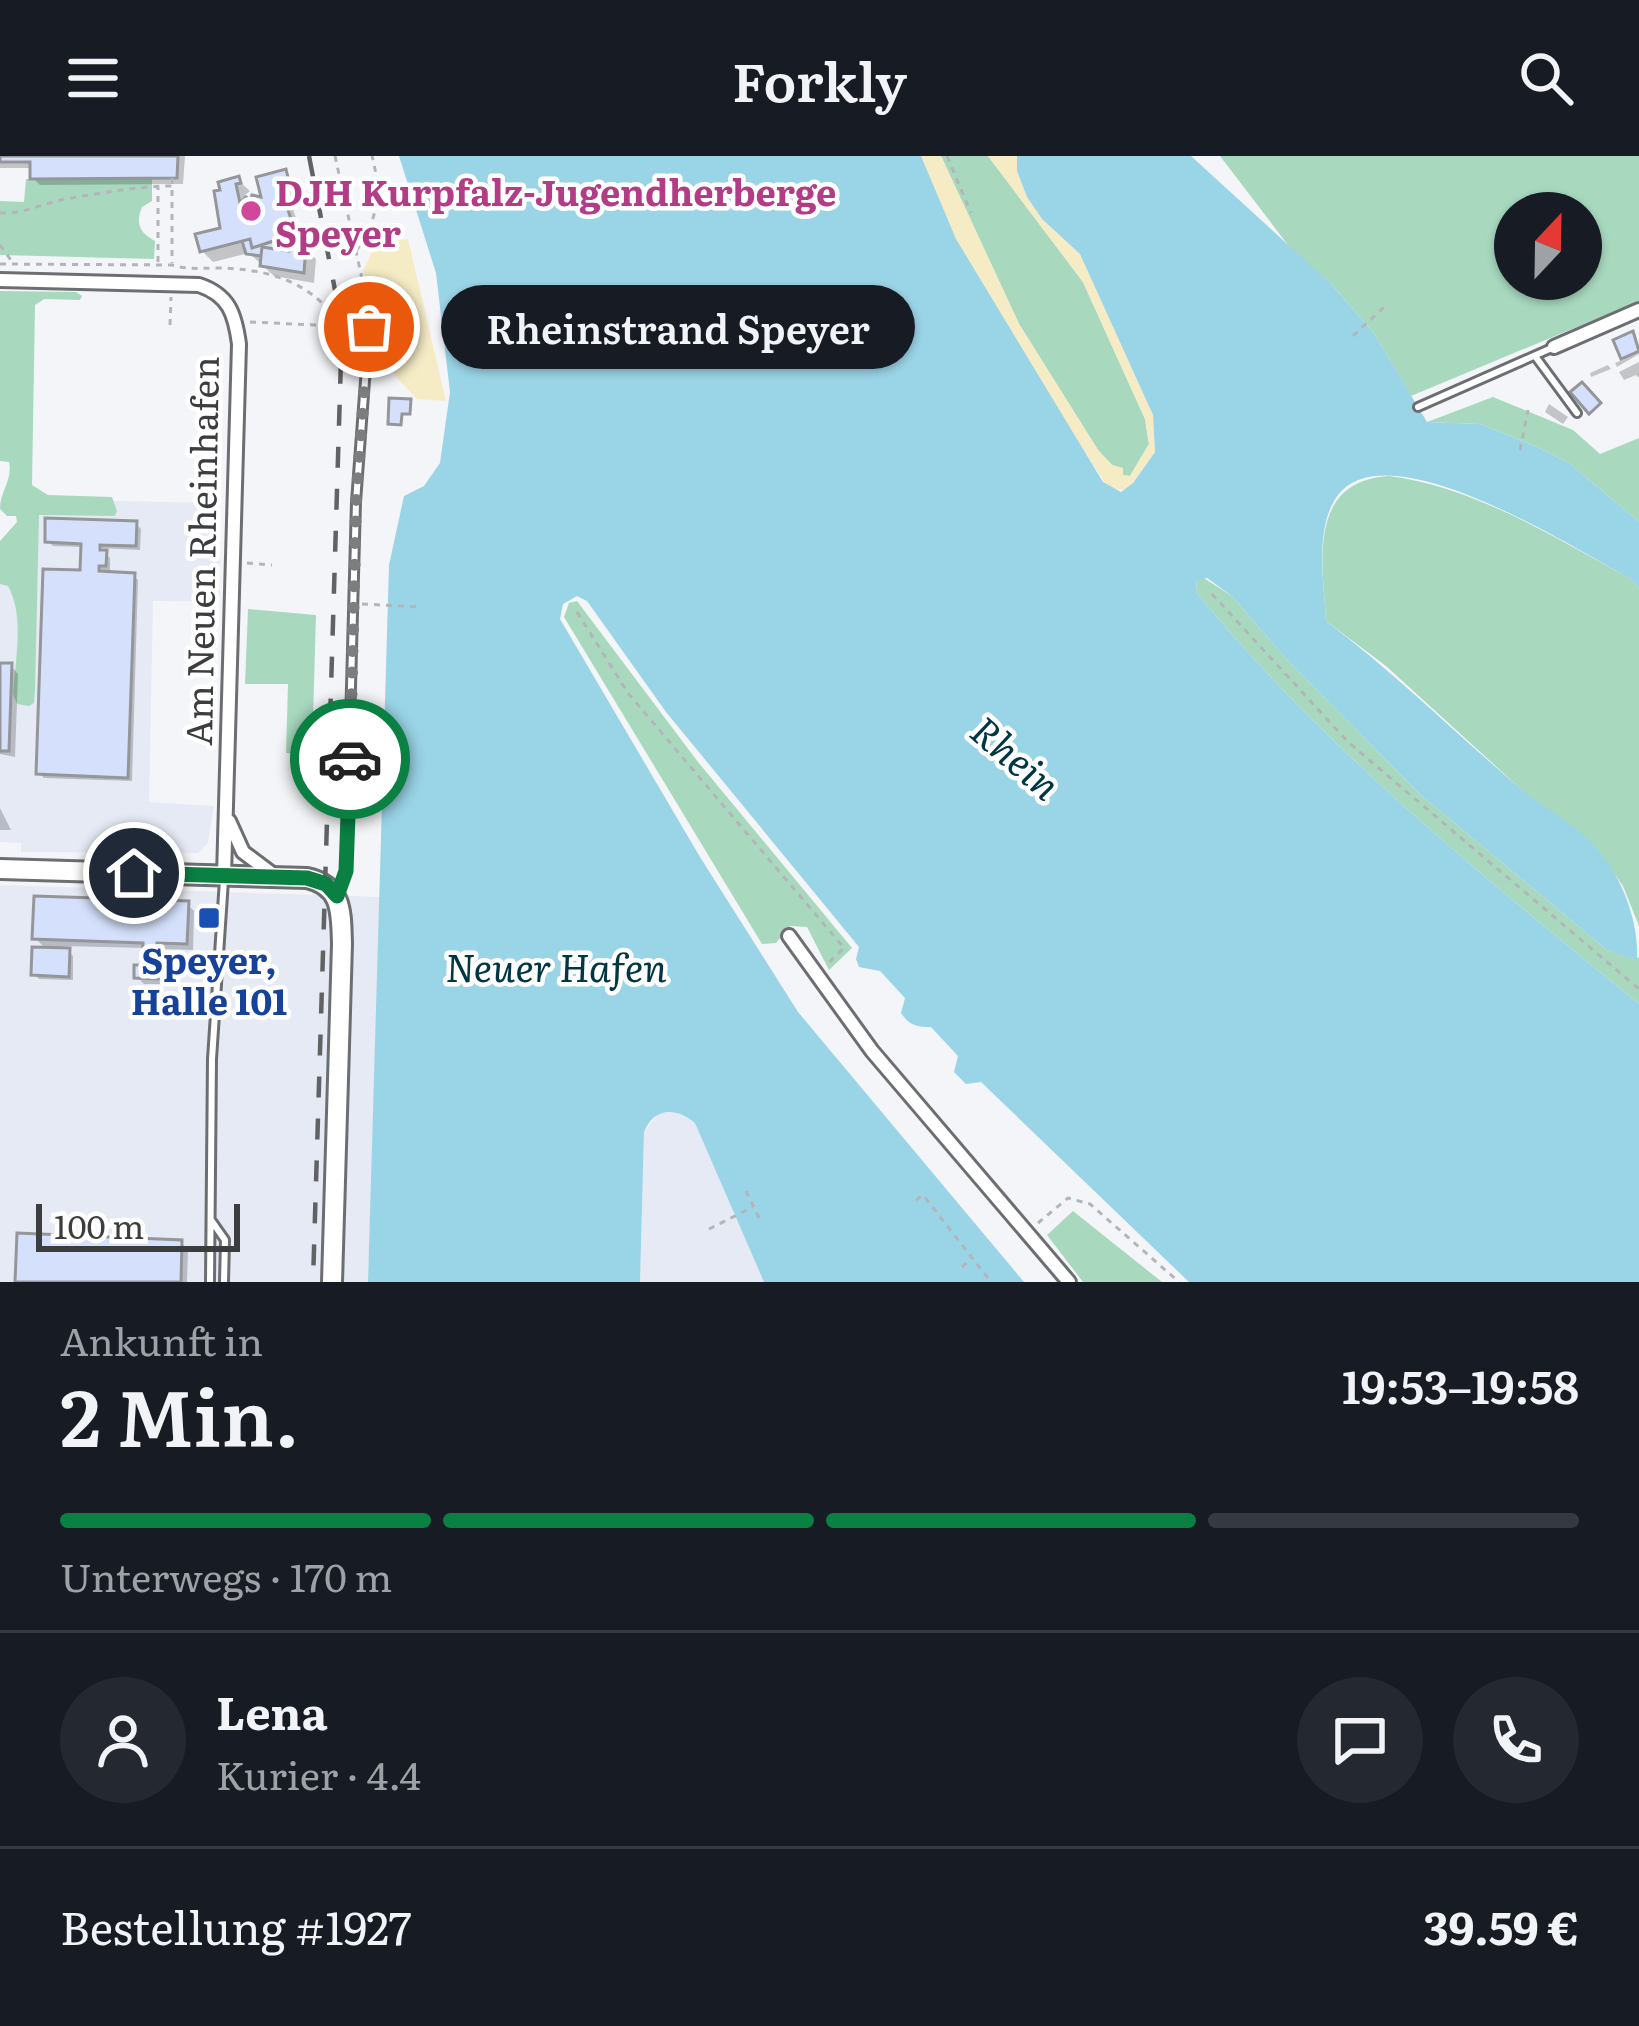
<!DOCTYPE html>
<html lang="de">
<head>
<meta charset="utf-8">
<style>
	body { margin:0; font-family:Literata,serif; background:#242831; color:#f1f3f6; height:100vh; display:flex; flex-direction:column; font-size:45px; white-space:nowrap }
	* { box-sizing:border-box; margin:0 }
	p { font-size:39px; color:#9ea1a6 }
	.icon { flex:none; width:66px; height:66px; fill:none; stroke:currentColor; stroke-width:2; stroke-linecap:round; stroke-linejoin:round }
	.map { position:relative; height:1126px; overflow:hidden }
	.drawer { display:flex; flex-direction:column; background:#171b24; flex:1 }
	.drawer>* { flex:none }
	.needle { width:78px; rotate:22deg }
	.buttons { position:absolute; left:1494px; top:36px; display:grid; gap:24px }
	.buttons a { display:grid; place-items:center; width:108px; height:108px; border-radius:50%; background:#171b24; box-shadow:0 3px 9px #0004; font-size:60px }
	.scale { position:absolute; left:36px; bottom:30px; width:204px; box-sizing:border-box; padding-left:12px; border:6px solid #3c3d3e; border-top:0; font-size:33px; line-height:42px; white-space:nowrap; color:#3c3d3e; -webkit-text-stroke:9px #fff; paint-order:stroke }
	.pin { position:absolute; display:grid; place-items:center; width:102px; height:102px; color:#fff; margin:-51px; border:6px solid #fff; border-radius:50%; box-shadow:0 3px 12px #0007 }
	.courier { position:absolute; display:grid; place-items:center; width:120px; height:120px; margin:-60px; border:9px solid #0b8043; border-radius:50%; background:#fff; color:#222; box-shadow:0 3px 15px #0007 }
	.bubble { position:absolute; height:84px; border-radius:42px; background:#171b24; box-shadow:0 3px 9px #0004; font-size:39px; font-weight:600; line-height:84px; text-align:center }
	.overview em { font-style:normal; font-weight:600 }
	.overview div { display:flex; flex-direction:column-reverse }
	.overview { display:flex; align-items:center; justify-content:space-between; height:204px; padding:0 60px }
	h1 { font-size:78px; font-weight:600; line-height:90px }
	.bar { display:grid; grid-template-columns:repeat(4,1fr); gap:18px 12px; align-content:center; height:144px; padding:0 60px }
	.bar i { height:15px; border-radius:9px; background:#363941 }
	.bar .selected { background:#0b8043 }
	.bar p { grid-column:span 4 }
	.line { display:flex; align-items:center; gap:30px; padding:0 60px; border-top:3px solid #363941 }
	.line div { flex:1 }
	.round { display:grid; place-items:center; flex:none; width:126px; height:126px; border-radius:63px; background:#242831 }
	header { display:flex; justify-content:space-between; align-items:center; height:156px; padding:0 60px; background:#171b24; font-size:54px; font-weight:600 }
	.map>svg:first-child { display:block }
	.built { fill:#e5eaf4 }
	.green { fill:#a8d9bf; fill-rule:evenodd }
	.sand { fill:#f5ecc6 }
	.water { fill:#9ad4e7 }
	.shadow { fill:#0003 }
	.building { fill:#d5e1fc; stroke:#959699; stroke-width:3 }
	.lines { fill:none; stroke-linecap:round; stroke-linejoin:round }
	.lane-casing { stroke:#6d6e71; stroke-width:12 }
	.street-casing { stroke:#6d6e71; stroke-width:18 }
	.secondary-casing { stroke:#6d6e71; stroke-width:24 }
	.path { stroke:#b4b5b8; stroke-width:3; stroke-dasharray:6 6; stroke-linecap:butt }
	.lane { stroke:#fff; stroke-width:6 }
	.street { stroke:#fff; stroke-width:12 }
	.secondary { stroke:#fff; stroke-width:18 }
	.rail { stroke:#616263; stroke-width:4.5; stroke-dasharray:21 21; stroke-linecap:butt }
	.done { stroke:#7c7d7f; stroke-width:12; stroke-dasharray:0 21.6 }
	.route { stroke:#0b8043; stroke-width:15 }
	.hotel-dot { fill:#d1479c; stroke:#fff; stroke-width:4.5 }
	.transit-dot { fill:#1a4fb4; stroke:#fff; stroke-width:4.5 }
	.labels { text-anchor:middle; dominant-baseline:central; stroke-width:9; stroke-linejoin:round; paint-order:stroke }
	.hotel-label { font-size:36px; font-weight:bold; fill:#b23c85; stroke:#fff; text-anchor:start }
	.street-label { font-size:36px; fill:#3c3d3e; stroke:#fff }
	.transit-label { font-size:36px; font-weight:bold; fill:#164399; stroke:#fff }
	.water-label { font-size:39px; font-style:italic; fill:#013745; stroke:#fff }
</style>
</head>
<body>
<header><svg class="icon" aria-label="menu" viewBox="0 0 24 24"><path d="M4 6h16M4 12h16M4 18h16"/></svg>Forkly<svg class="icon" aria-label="search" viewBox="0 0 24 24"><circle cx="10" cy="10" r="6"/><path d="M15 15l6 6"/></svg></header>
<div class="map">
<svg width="1639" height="1126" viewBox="0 0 1639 1126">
	<rect width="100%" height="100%" fill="#f4f5f8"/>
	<!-- built -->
	<path class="built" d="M26,343L219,347L220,446L153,445L149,646L214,650L208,687L198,697L21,696V687L0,686V397H25Z
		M0,729L381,741L368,1126H0Z
		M676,956L695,966L764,1126H640L644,976L659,957Z"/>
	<!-- green -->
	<path class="green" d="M941,0H988L1083,126L1145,263L1149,288L1130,320L1123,319V313L1112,309L1098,294L1019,168Z
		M1220,0H1639V145L1411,240L1373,176L1331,128L1291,93ZM1515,57H1581V123H1515Z
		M152,22V45L142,51C135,68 140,77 155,85L154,103L0,99V45L24,46L26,23Z
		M0,135L76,136L82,140L80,144L44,143L35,149L32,329L48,339L112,341L117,355L115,360L39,359L35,534L34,547L29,550L17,548L13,538C15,504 25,461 8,430L0,428V385L17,366L16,360H7L0,353C0,335 13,324 9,306L0,305Z
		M1493,241L1573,274L1600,298L1639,282V366L1569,307L1537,291L1480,268L1427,266Z
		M1389,320C1478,332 1553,381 1631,423L1639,432V770L1623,730L1597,693L1524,636L1386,510L1326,465C1322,404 1308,325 1389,320Z
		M1202,421L1232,440L1288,505L1421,639L1607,794L1636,803L1639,801V848C1483,720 1324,593 1196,436L1197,424Z
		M577,445L698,606L852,792L829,814L807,771L790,770L776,787L762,788L564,461L569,447Z
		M248,453L316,459L312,598L286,597L288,528H245Z
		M1073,1055L1162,1126H1083L1047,1079Z"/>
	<!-- sand -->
	<path class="sand" d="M921,0H941L1019,168L1098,294L1112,309L1123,312V319L1130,320L1149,288L1145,263L1083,126L988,0H1017V15L1027,41L1042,63L1080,98L1089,117L1153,259L1155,296L1127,334L1109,333L1081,290L903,98L953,77Z
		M408,83L446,245L417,243L397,222L383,197L363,115L376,87Z"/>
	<!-- water -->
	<path class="water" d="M399,0H921L956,83L1103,326L1121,336L1133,327L1155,296L1153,259L1080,98L1042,63L1027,41L1017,15V0H1191L1331,128L1373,176L1427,266L1480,268L1537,291L1569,307L1639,366V432L1631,423C1577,394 1389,273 1338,339C1314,371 1324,427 1326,465C1395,517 1455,577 1521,633C1546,654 1578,669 1599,695C1623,724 1639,766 1637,804L1607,794L1421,639L1288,505L1232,440L1207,422L1197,424L1196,436C1324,593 1483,720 1639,848V1126H1189L981,926L966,928L954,916L958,900L931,871C917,871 910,870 901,857L905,842L880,815L859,811L856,803L859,791L666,556L587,445L577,440L563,448L560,463L700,701L798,856L1024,1126H764L695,967C676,951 654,951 644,976L640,1126H368L389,409L404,340L424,330L440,307L450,236L436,117Z"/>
	<!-- shadow -->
	<path class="shadow" d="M0,0H185L183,28L40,29L33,22V12H0Z
		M285,17L296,28L300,41L290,44L305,89H302L316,103L314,127L274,120L249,97L213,106L202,95L223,74L217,37L238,24L250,35L245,39L247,46L265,45Z
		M1632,179L1639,198L1617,211L1615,207L1625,203L1617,185Z
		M1639,206V222L1636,219L1624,224L1619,216Z
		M1608,209L1611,213L1591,221L1590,217Z
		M1549,248L1568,261L1563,268L1545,256Z
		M136,368L141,373L140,394L100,392L110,402V419L134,420L138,424L132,625L44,622L39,617L83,417L84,391L53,390L48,385Z
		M0,510H11L18,518L15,601L0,598Z
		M0,652L11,674H0Z
		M187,748L194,755L193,794L163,793L162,814L168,820L167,828H144L137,821L145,812L146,792L63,790L73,800V824L39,823L34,818L48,795L35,782Z
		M20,1080L181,1086L188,1094L187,1126H18Z"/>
	<!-- building -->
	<path class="building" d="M0,0H178L177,22L30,23V6H0Z
		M286,13L290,30L281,33L296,78L252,92L250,83L200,96L195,78L220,72L214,35L220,34L218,26L239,20L241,27L236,28L240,47L246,41L250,44L252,39L261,41L256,21Z
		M291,79L293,86L289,95L262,91L261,100L246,98L242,85L250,83L252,92Z
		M290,86L306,88L304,117L260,110L262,91L289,95Z
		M1633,175L1639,195L1621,203L1613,184Z
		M1582,226L1601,247L1589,258L1570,236Z
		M389,242L411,243L410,258H402L401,269L388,268Z
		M45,362L137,365L136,390L100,389V394H107L106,410H99V415L135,417L128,622L36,618L43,413L80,414L81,388L45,386Z
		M0,507H12L9,595H0Z
		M34,740L189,745L187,788L157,787L156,810H162L161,823L134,822V809H142L143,787L32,783Z
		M32,791L70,792L69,821L31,819Z
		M17,1077L182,1084L181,1126H15Z"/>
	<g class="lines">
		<!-- lane casing -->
		<g class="lane-casing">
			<path id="lane" d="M1535,200L1577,257
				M1418,251L1554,191
				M338,736L346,715L356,346L369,171
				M211,1064L225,1084L224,1126
				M210,1126L212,903L224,724"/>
		</g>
		<!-- street casing -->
		<g class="street-casing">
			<path id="street" d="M0,124L199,129C229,139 235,158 239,188L224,720
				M1554,191L1639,154
				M229,665L243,696L271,717
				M789,780L872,895L1069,1126"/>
		</g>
		<!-- secondary casing -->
		<g class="secondary-casing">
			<path id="secondary" d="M0,713L307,722C343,730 341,757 342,788L332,1126"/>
		</g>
		<!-- path -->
		<path class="path" d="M335,0L370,159
			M947,0L971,57
			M172,22V107
			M0,57C26,58 42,47 66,43C102,37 137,30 173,30
			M0,89L13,107
			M356,95C378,63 382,38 372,0
			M158,106V32
			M0,108L172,109C188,114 203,112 220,112C259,113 297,121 325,150
			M250,166L360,171
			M170,169L171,141
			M1353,180L1384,151
			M1520,294L1528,254
			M247,407L272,409
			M1212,438L1348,586L1639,833
			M362,448L420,451
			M577,456L628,537L844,792L826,809
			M746,1035L761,1066
			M916,1044L923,1039L991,1126
			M1038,1067L1068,1042L1090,1048L1179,1126
			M709,1073L753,1051
			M962,1111L970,1104"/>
		<!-- lane -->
		<use href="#lane" class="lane"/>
		<!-- street -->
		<use href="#street" class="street"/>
		<!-- secondary -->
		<use href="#secondary" class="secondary"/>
		<!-- rail -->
		<path class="rail" d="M309,0L342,170L313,1126"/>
	</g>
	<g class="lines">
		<!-- done -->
		<path class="done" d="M350,603L356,346L369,171"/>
		<!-- route -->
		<path class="route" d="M134,717L307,722L326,728L337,740L346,715L350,603"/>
	</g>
	<!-- markers -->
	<circle class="hotel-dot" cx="251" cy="55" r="12"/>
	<rect class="transit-dot" x="197" y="750" width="24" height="24" rx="6"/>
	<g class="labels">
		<!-- hotel labels -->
		<g class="hotel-label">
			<text x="275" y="34">DJH Kurpfalz-Jugendherberge<tspan x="275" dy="41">Speyer</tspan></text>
		</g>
		<!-- street labels -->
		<g class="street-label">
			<text transform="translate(200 395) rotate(-89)">Am Neuen Rheinhafen</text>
		</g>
		<!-- transit labels -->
		<g class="transit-label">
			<text x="209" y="802">Speyer,<tspan x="209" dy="41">Halle 101</tspan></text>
		</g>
		<!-- water labels -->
		<g class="water-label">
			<text transform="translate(1017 600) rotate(41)">Rhein</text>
			<text x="556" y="809">Neuer Hafen</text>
		</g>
	</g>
</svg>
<div class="buttons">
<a><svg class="needle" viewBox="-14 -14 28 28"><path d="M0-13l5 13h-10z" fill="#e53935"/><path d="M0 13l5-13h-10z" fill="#9ea1a6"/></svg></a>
</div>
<div class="scale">100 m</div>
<div class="pin" style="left:369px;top:171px;background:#ea580c"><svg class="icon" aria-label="bag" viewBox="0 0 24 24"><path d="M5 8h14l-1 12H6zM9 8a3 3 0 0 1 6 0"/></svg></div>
<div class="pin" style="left:134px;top:717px;background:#1f2937"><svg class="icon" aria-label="home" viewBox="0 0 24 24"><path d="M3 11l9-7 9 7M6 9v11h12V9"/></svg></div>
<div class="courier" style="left:350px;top:603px"><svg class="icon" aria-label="car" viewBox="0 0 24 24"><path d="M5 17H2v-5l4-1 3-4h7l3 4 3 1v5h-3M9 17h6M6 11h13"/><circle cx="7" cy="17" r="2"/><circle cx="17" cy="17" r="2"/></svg></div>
<div class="bubble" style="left:441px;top:129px;width:474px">Rheinstrand Speyer</div>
</div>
<section class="drawer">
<div class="overview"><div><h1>2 Min.</h1><p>Ankunft in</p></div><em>19:53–19:58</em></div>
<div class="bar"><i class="selected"></i><i class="selected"></i><i class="selected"></i><i></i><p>Unterwegs · 170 m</p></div>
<div class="line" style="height:216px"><a class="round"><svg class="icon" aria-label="person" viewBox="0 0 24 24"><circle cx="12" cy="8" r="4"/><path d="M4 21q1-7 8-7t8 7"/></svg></a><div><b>Lena</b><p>Kurier · 4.4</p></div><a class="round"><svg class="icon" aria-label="chat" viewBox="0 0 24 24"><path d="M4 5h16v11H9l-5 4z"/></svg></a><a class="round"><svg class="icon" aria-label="phone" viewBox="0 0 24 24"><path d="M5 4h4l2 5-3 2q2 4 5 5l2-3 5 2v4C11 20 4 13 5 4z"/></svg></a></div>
<div class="line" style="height:156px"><div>Bestellung #1927</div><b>39.59 €</b></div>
</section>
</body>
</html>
